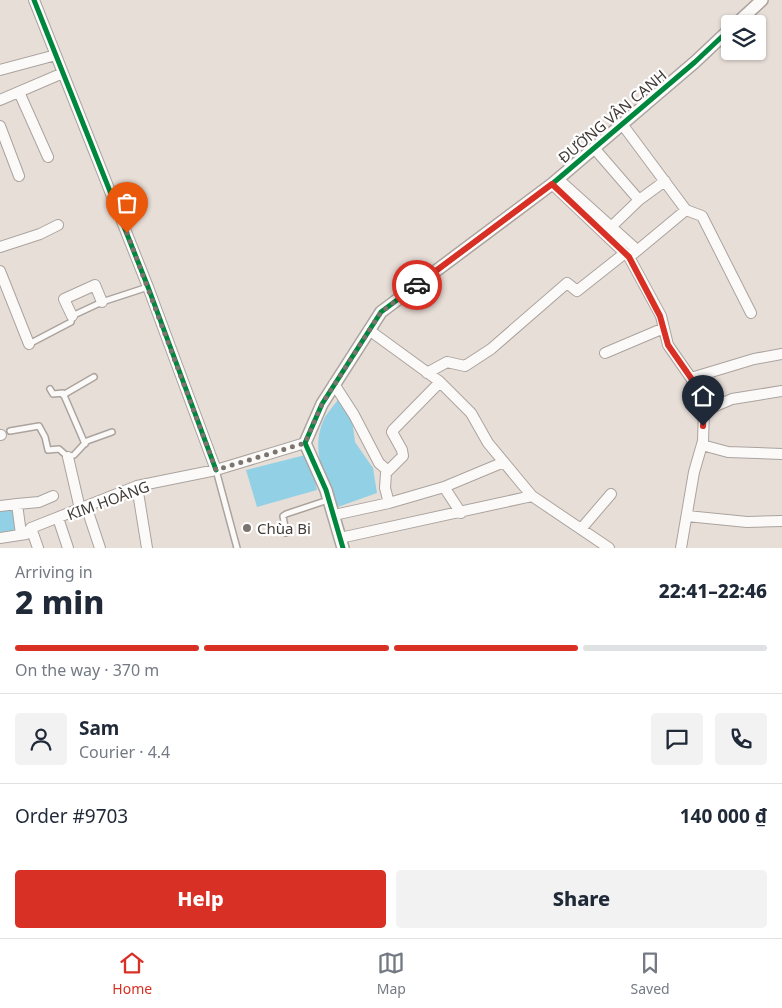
<!DOCTYPE html>
<html lang="en">
<head>
<meta charset="utf-8">
<style>
	body { margin:0; font-family:"Noto Sans",sans-serif; background:#f2f2f3; color:#1f2937; height:100vh; display:flex; flex-direction:column; font-size:19px; white-space:nowrap }
	* { box-sizing:border-box; margin:0 }
	p { font-size:16px; color:#747a83 }
	.icon { flex:none; width:28px; height:28px; fill:none; stroke:currentColor; stroke-width:2; stroke-linecap:round; stroke-linejoin:round }
	.map { position:relative; height:548px; overflow:hidden }
	.side { display:flex; flex-direction:column; background:#fff; flex:1 }
	.side>* { flex:none }
	.controls { position:absolute; left:721px; top:15px; display:grid; gap:10px }
	.controls a { display:grid; place-items:center; width:45px; height:45px; border-radius:5px; background:#fff; box-shadow:0 1px 4px #0004; font-size:25px }
	.pin { position:absolute; display:grid; place-items:center; width:42px; height:42px; color:#fff; margin:-51px -21px; border-radius:50% 50% 50% 0; rotate:-45deg; box-shadow:0 0 5px #0007 }
	.pin .icon { rotate:45deg }
	.courier { position:absolute; display:grid; place-items:center; width:50px; height:50px; margin:-25px; border:4px solid #d93025; border-radius:50%; background:#fff; color:#222; box-shadow:0 1px 6px #0007 }
	.overview em { font-style:normal; font-weight:800 }
	.overview div { display:flex; flex-direction:column-reverse }
	.overview { display:flex; align-items:center; justify-content:space-between; height:85px; padding:0 15px }
	h1 { font-size:32px; font-weight:800; line-height:38px }
	.bar { display:grid; grid-template-columns:repeat(4,1fr); gap:8px 5px; align-content:center; height:60px; padding:0 15px }
	.bar i { height:6px; border-radius:4px; background:#e0e1e3 }
	.bar .selected { background:#d93025 }
	.bar p { grid-column:span 4 }
	.line { display:flex; align-items:center; gap:12px; padding:0 15px; border-top:1px solid #e0e1e3 }
	.line div { flex:1 }
	.round { display:grid; place-items:center; flex:none; width:52px; height:52px; border-radius:5px; background:#f2f2f3 }
	.primary-button { display:flex; gap:10px; margin-top:auto; padding:10px 15px }
	.primary-button a { flex:1; height:58px; border-radius:5px; background:#d93025; color:#fff; font-size:20px; font-weight:800; line-height:58px; text-align:center }
	.primary-button a+a { background:#f2f2f3; color:#1f2937 }
	.menu { display:flex; justify-content:space-around; align-items:center; height:70px; border-top:1px solid #e0e1e3; background:#fff; font-size:14px; color:#747a83 }
	.menu a { display:grid; justify-items:center; gap:2px }
	.menu .selected { color:#d93025 }
	.map>svg:first-child { display:block }
	.water { fill:#92d1e5 }
	.lines { fill:none; stroke-linecap:round; stroke-linejoin:round }
	.service-casing { stroke:#aaa39e; stroke-width:8 }
	.minor-casing { stroke:#aaa39e; stroke-width:12 }
	.tertiary-casing { stroke:#aaa39e; stroke-width:14 }
	.service { stroke:#fcfaf9; stroke-width:5 }
	.minor { stroke:#fcfaf9; stroke-width:10 }
	.tertiary { stroke:#fcfaf9; stroke-width:11 }
	.cycleway-casing { stroke:#fff; stroke-width:8 }
	.cycleway { stroke:#00873e; stroke-width:5 }
	.done { stroke:#7c746f; stroke-width:5; stroke-dasharray:0 9 }
	.route { stroke:#d93025; stroke-width:6 }
	.poi-dot { fill:#7c746f; stroke:#fff; stroke-width:2 }
	.labels { text-anchor:middle; dominant-baseline:central; stroke-width:4.5; stroke-linejoin:round; paint-order:stroke }
	.street-label { font-size:15px; fill:#423b37; stroke:#fff }
	.poi-label { font-size:15px; fill:#423b37; stroke:#fff; text-anchor:start }
</style>
</head>
<body>
<div class="map">
<svg width="782" height="548" viewBox="0 0 782 548">
	<rect width="100%" height="100%" fill="#e8ded8"/>
	<!-- water -->
	<path class="water" d="M339,398L352,419L355,442L373,468L377,493L335,508C325,478 309,449 325,417C329,411 335,404 339,398Z
		M309,454L317,490L257,507L246,470Z
		M14,506L17,532L0,535V507Z"/>
	<g class="lines">
		<!-- service casing -->
		<g class="service-casing">
			<path id="service" d="M29,344L71,322L72,316L102,302L148,287
				M50,389L53,394L63,393L85,444
				M63,395L94,377
				M10,431L39,426L45,437L48,450L59,449L68,457L74,455L87,441L112,432
				M216,470L237,548
				M286,533L283,516L286,514L328,500"/>
		</g>
		<!-- minor casing -->
		<g class="minor-casing">
			<path id="minor" d="M34,0L148,287L216,470
				M0,70L56,55
				M19,92L48,157
				M0,100L63,73
				M622,124L686,210L702,216L751,313
				M0,126L19,176
				M594,148L639,200
				M558,179L637,250
				M552,184L629,257L661,316L668,345L691,378L704,411L703,441L694,472L681,548
				M611,227L639,200L665,181
				M0,247L40,234L58,225
				M633,254L686,210
				M0,271L29,344
				M72,316L64,299L95,285L102,302
				M369,330L439,381L471,413L488,443L532,496L609,548
				M605,353L664,328
				M427,373L447,362L465,366L491,349L567,283L577,291L625,253
				M691,378L754,359L782,354
				M334,384L354,415L379,463L387,470
				M704,411L732,399L782,391
				M0,435H1
				M702,445L728,452L782,454
				M68,457L80,509
				M137,486L147,548
				M444,487L461,513
				M389,503L385,488L386,473L403,456L402,450L392,432L393,430L440,382
				M17,504L39,502L53,496
				M0,506L17,504L21,534
				M86,506L100,548
				M334,515L389,503L444,487L504,462
				M687,516L747,522L782,521
				M58,518L68,548
				M31,528L38,548
				M581,529L611,494
				M0,538L26,534L31,528L137,486L216,470L305,443
				M340,538L532,496"/>
		</g>
		<!-- tertiary casing -->
		<g class="tertiary-casing">
			<path id="tertiary" d="M736,24L762,0
				M343,548L326,490L305,443L322,404L381,312L552,184L695,62L730,29"/>
		</g>
		<!-- service -->
		<use href="#service" class="service"/>
		<!-- minor -->
		<use href="#minor" class="minor"/>
		<!-- tertiary -->
		<use href="#tertiary" class="tertiary"/>
		<!-- cycleway casing -->
		<g class="cycleway-casing">
			<path id="cycleway" d="M34,0L148,287L216,470
				M343,548L326,490L305,443L322,404L381,312L552,184L695,62L730,29"/>
		</g>
		<!-- cycleway -->
		<use href="#cycleway" class="cycleway"/>
	</g>
	<g class="lines">
		<!-- done -->
		<path class="done" d="M127,233L216,470L305,443L322,404L381,312L417,285"/>
		<!-- route -->
		<path class="route" d="M417,285L552,184L629,257L660,316L668,345L691,378L704,411L703,426"/>
	</g>
	<!-- markers -->
	<circle class="poi-dot" cx="247" cy="528" r="5"/>
	<g class="labels">
		<!-- street labels -->
		<g class="street-label">
			<text transform="translate(612 116) rotate(-40)">ĐƯỜNG VÂN CANH</text>
			<text transform="translate(108 500) rotate(-20)">KIM HOÀNG</text>
		</g>
		<!-- poi labels -->
		<g class="poi-label">
			<text x="257" y="528">Chùa Bi</text>
		</g>
	</g>
</svg>
<div class="controls">
<a><svg class="icon" aria-label="layers" viewBox="0 0 24 24"><path d="M12 4l9 5-9 5-9-5zM3 14l9 5 9-5"/></svg></a>
</div>
<div class="pin" style="left:127px;top:233px;background:#ea580c"><svg class="icon" aria-label="bag" viewBox="0 0 24 24"><path d="M5 8h14l-1 12H6zM9 8a3 3 0 0 1 6 0"/></svg></div>
<div class="pin" style="left:703px;top:426px;background:#1f2937"><svg class="icon" aria-label="home" viewBox="0 0 24 24"><path d="M3 11l9-7 9 7M6 9v11h12V9"/></svg></div>
<div class="courier" style="left:417px;top:285px"><svg class="icon" aria-label="car" viewBox="0 0 24 24"><path d="M5 17H2v-5l4-1 3-4h7l3 4 3 1v5h-3M9 17h6M6 11h13"/><circle cx="7" cy="17" r="2"/><circle cx="17" cy="17" r="2"/></svg></div>
</div>
<section class="side">
<div class="overview"><div><h1>2 min</h1><p>Arriving in</p></div><em>22:41–22:46</em></div>
<div class="bar"><i class="selected"></i><i class="selected"></i><i class="selected"></i><i></i><p>On the way · 370 m</p></div>
<div class="line" style="height:90px"><a class="round"><svg class="icon" aria-label="person" viewBox="0 0 24 24"><circle cx="12" cy="8" r="4"/><path d="M4 21q1-7 8-7t8 7"/></svg></a><div><b>Sam</b><p>Courier · 4.4</p></div><a class="round"><svg class="icon" aria-label="chat" viewBox="0 0 24 24"><path d="M4 5h16v11H9l-5 4z"/></svg></a><a class="round"><svg class="icon" aria-label="phone" viewBox="0 0 24 24"><path d="M5 4h4l2 5-3 2q2 4 5 5l2-3 5 2v4C11 20 4 13 5 4z"/></svg></a></div>
<div class="line" style="height:65px"><div>Order #9703</div><b>140 000 ₫</b></div>
<div class="primary-button"><a>Help</a><a>Share</a></div>
</section>
<nav class="menu">
<a class="selected"><svg class="icon" aria-label="home" viewBox="0 0 24 24"><path d="M3 11l9-7 9 7M6 9v11h12V9"/></svg>Home</a>
<a><svg class="icon" aria-label="map" viewBox="0 0 24 24"><path d="M3 6l6-2 6 2 6-2v14l-6 2-6-2-6 2zM9 4v14M15 6v14"/></svg>Map</a>
<a><svg class="icon" aria-label="saved" viewBox="0 0 24 24"><path d="M7 4h10v16l-5-4-5 4z"/></svg>Saved</a>
</nav>
</body>
</html>
